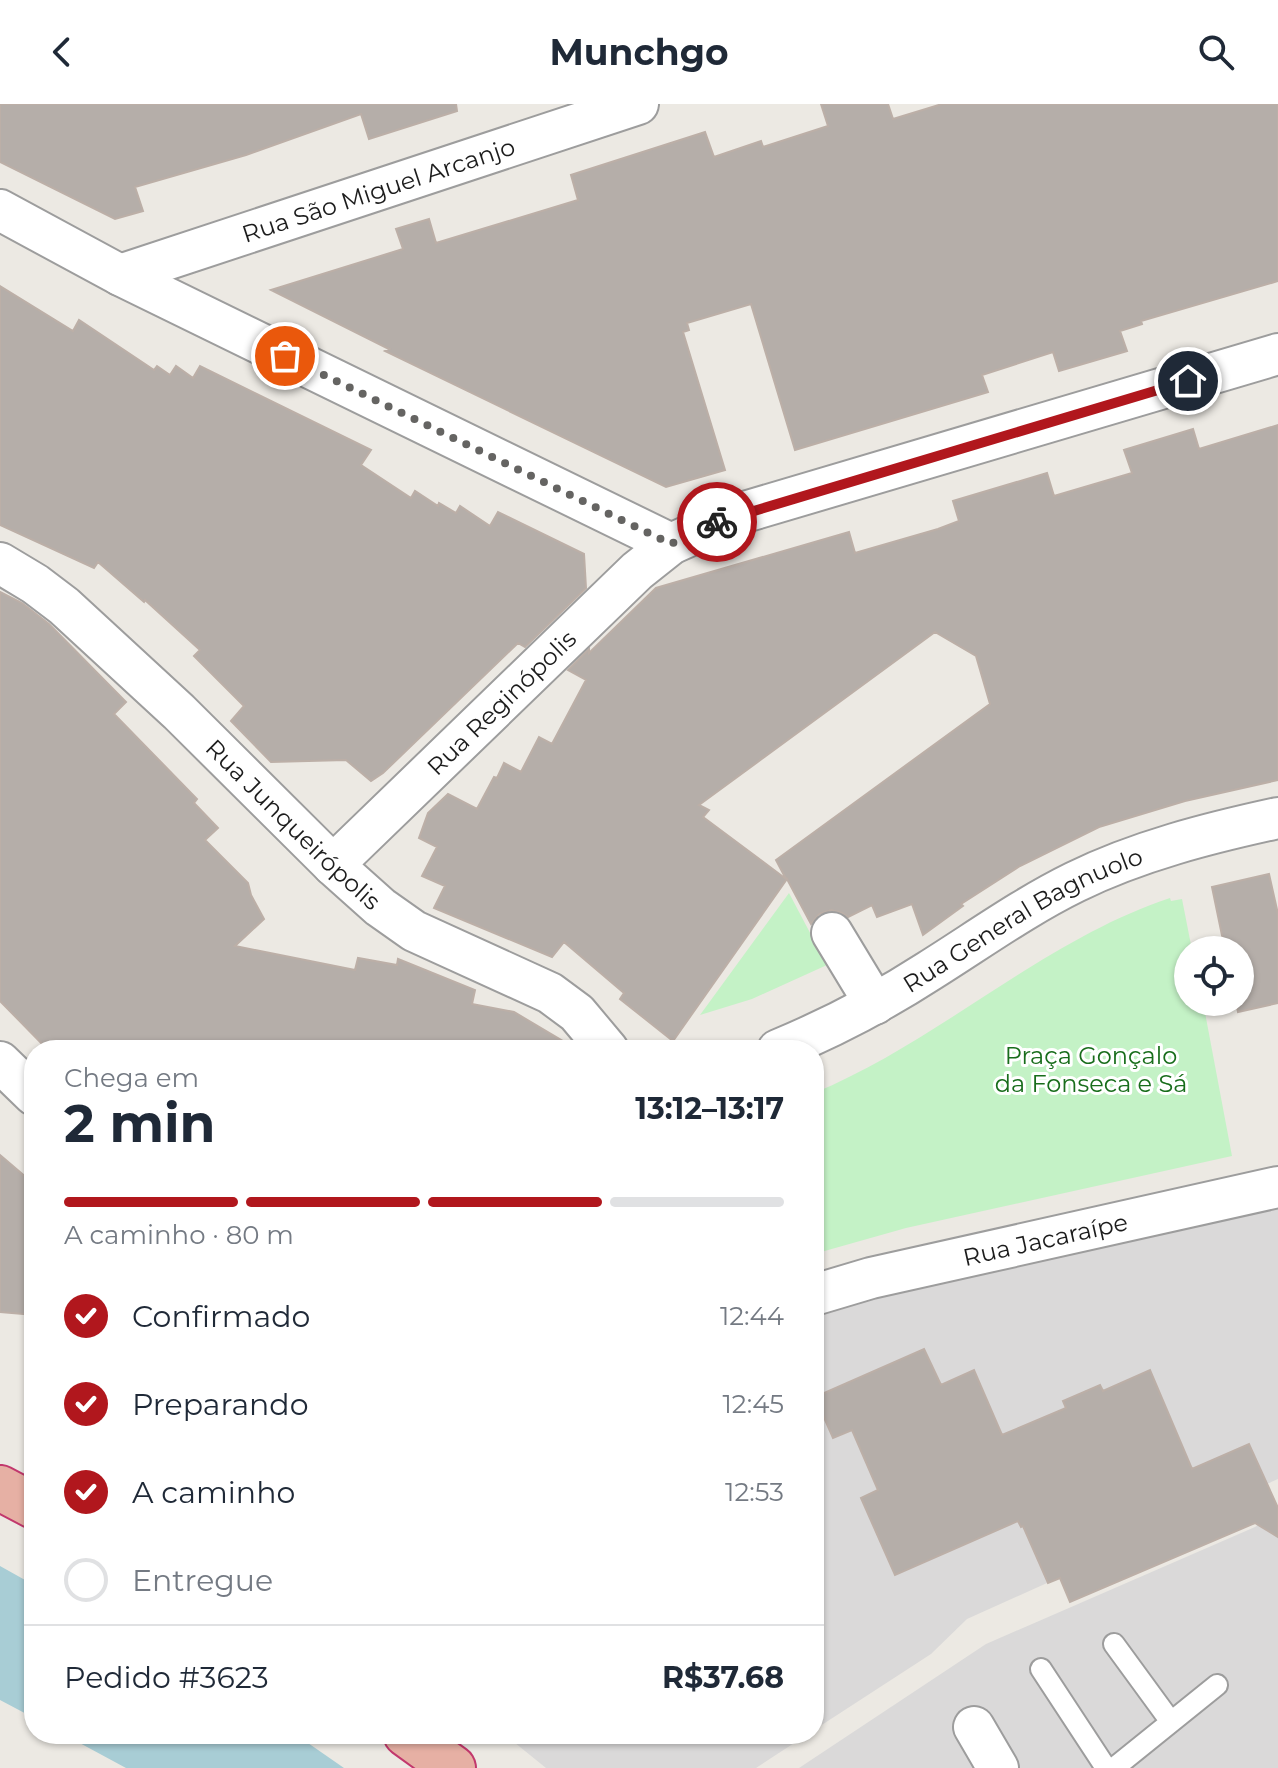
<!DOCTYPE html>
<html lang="pt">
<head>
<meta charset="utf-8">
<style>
	body { margin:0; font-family:Montserrat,sans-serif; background:#f6f6f7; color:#1f2937; height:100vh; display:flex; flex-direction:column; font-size:30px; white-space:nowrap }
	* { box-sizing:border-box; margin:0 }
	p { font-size:26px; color:#747a83 }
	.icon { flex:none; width:44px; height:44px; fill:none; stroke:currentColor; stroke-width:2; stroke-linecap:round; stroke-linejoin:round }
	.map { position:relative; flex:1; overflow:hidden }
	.sheet { position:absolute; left:24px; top:936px; width:800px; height:704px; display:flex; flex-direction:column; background:#fff; border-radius:32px; box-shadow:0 2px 6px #0004 }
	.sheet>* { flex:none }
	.tools { position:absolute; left:1174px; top:832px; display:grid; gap:16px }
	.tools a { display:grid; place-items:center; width:80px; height:80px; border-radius:50%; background:#fff; box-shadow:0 2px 6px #0004; font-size:40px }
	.pin { position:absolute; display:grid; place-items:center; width:68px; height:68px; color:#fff; margin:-34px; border:4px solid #fff; border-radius:50%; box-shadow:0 2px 8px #0007 }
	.courier { position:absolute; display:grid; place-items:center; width:80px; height:80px; margin:-40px; border:6px solid #b1171d; border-radius:50%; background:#fff; color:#222; box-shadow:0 2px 10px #0007 }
	.headline em { font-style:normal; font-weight:700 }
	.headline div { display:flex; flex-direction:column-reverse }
	.headline { display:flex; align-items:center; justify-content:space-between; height:136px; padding:0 40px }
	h1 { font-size:52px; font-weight:700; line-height:60px }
	.bar { display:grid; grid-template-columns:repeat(4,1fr); gap:12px 8px; align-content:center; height:96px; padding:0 40px }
	.bar i { height:10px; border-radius:6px; background:#e0e1e3 }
	.bar .on { background:#b1171d }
	.bar p { grid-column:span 4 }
	.line { display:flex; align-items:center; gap:20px; padding:0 40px; border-top:2px solid #e0e1e3 }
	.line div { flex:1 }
	ol { padding:0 40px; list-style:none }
	li { display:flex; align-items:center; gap:24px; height:88px }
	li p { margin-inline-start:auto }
	li .icon { padding:8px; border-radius:50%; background:#b1171d; color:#fff; stroke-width:4 }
	li:last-child { color:#747a83 }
	li i { width:44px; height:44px; border:4px solid #e0e1e3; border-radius:50% }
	header { display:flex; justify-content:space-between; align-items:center; height:104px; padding:0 40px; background:#fff; font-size:36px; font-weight:700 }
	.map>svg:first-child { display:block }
	.residential { fill:#dad9d9 }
	.park { fill:#c4f2c6 }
	.water { fill:#a8cdd5 }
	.building { fill:#b5aea9; stroke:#bcafa7; stroke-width:2; fill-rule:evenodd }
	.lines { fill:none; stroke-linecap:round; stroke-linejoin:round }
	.service-casing { stroke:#9d9d9d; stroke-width:24 }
	.minor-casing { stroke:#9d9d9d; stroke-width:44 }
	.trunk-casing { stroke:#c2386d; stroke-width:48 }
	.service { stroke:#fff; stroke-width:20 }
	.minor { stroke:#fff; stroke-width:40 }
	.trunk { stroke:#e6b0a4; stroke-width:44 }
	.done { stroke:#656462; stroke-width:8; stroke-dasharray:0 14.4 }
	.route { stroke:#b1171d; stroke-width:10 }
	.labels { text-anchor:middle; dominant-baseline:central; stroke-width:6; stroke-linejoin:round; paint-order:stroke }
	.street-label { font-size:24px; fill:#1c1c1c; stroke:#fff }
	.park-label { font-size:24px; fill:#186d1b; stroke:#fff }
</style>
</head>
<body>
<header><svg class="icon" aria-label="back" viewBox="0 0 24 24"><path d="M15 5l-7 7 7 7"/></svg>Munchgo<svg class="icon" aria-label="search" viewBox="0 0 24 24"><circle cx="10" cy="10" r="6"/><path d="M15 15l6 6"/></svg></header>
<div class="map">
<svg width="1278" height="1664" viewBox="0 0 1278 1664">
	<rect width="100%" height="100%" fill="#ece9e3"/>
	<!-- residential -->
	<path class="residential" d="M1278,1101V1375L967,1515L931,1550L814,1626V1209L874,1191Z
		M1278,1408V1664H799L986,1540L1255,1423Z
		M504,1630H808L756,1664H546Z"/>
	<!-- park -->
	<path class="park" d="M789,789L827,861L752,895L700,911Z
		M1170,794L1171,797L1182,795L1192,846H1188V898H1203L1232,1052L906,1124L814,1150V989C938,938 1043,836 1170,794Z"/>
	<!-- water -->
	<path class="water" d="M0,1462L34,1481V1614L0,1596Z
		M63,1630H295L344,1664H126Z"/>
	<!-- building -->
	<path class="building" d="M0,0H456L457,7L369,35L361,10L246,51L135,83L143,107L115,115L0,58Z
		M821,0H888L893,15L942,0H1278V177L1141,217L1142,220L1120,227L1127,247L1059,267L1053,248L982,271L988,288L795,346L751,200L687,219L689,226L683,228L725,366L666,383L385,247L389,245L271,186L403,145L396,125L429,115L436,139L578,96L571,71L705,28L714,53L761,37L763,43L828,22Z
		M0,182L73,227L79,216L154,266L157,262L170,271L176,262L193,274L200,262L371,346L361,361L411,394L415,387L438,402L439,399L456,409L460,402L490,422L498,408L584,450L586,484L525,543L518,539L383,669L371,677L346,656L271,658L231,617L244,602L194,552L200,546L145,496L144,498L98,458L94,464L0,421Z
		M1278,321V676L1185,697L1099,723L1020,762L961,800L963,802L923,831L912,800L877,813L872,801L848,813L842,809L831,806L819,810L811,820L787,775L673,937L620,895L624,889L564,838L552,853L434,804L445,782L422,772L437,743L419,734L428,709L448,690L477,705L494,673L497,674L504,659L521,668L539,633L552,640L586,576L568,566L589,545V549L656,484L849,428L855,449L938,425L959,417L953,397L1047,369L1054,392L1132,369L1124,346L1193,325L1199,345ZM935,528L976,552L990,600L776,756L786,775L703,713L709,706L699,701Z
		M0,488L22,499L49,520L126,598L114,610L197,695L194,699L218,724L205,736L248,779L251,791L264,815L235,842L355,866L358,854L397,861L398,855L475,886L472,900L514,908L578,946H48L0,897Z
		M1269,770L1278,810V899L1238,908L1236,898H1240V846H1225L1212,783Z
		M0,1051L34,1080V1211L0,1208Z
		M924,1245L941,1281L974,1266L1002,1331L1066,1304L1063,1297L1100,1281L1103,1287L1150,1266L1192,1365L1249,1340L1278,1404V1433L1255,1419L1070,1498L1060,1474L1048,1479L1023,1422L1021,1423L1018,1417L895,1471L861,1394L878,1386L852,1326L833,1334L815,1293Z"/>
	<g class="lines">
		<!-- service casing -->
		<g class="service-casing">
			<path id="service" d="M1114,1540L1171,1618
				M1041,1565L1106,1664
				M1114,1664L1217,1581"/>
		</g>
		<!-- minor casing -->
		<g class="minor-casing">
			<g id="minor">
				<path d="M0,106L120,171L671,440"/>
				<path id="s1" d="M120,171L638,0"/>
				<path id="s2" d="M0,459L35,480L64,502L179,608L333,761L380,803L414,827L550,889L577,909L608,946"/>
				<path id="s3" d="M333,761L637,467L671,440L738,410L1278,250"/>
				<path d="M832,829L875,900"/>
				<path id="s4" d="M778,946C831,924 881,898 929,867C977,837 1024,803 1075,778C1138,747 1209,729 1278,714"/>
				<path d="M0,958L34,991"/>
				<path id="s5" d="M814,1191L871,1174L1278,1083"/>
				<path d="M974,1623L998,1664"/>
			</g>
		</g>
		<!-- trunk casing -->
		<g class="trunk-casing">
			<path id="trunk" d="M0,1384L34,1402
				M406,1630L453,1664"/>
		</g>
		<!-- service -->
		<use href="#service" class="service"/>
		<!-- minor -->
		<use href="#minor" class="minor"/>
		<!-- trunk -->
		<use href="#trunk" class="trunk"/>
	</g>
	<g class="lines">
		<!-- done -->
		<path class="done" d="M285,252L671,440L717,418"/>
		<!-- route -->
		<path class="route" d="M717,418L1188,277"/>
	</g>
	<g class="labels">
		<!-- street labels -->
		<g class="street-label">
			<text stroke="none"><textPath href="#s1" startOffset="272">Rua São Miguel Arcanjo</textPath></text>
			<text stroke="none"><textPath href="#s3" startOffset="234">Rua Reginópolis</textPath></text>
			<text stroke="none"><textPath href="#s2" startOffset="394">Rua Junqueirópolis</textPath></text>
			<text stroke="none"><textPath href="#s4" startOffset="278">Rua General Bagnuolo</textPath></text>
			<text stroke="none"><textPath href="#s5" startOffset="238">Rua Jacaraípe</textPath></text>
		</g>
		<!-- park labels -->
		<g class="park-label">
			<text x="1091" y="951">Praça Gonçalo<tspan x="1091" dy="28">da Fonseca e Sá</tspan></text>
		</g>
	</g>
</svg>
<div class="tools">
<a><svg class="icon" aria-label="locate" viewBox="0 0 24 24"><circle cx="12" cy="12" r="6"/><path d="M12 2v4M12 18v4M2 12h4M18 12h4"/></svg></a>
</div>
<div class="pin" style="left:285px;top:252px;background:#ea580c"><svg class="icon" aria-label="bag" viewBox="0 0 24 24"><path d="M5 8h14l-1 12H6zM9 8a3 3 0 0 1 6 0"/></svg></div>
<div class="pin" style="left:1188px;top:277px;background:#1f2937"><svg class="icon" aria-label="home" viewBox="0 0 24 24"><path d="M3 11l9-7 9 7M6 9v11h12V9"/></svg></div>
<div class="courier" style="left:717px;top:418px"><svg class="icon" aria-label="bike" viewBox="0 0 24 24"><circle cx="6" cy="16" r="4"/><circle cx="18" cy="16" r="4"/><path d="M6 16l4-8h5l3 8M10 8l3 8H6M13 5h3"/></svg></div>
<section class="sheet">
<div class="headline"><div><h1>2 min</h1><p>Chega em</p></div><em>13:12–13:17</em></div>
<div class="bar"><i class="on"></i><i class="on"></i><i class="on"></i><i></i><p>A caminho · 80 m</p></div>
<ol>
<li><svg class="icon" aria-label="check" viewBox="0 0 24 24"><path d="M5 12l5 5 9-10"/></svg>Confirmado<p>12:44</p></li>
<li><svg class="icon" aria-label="check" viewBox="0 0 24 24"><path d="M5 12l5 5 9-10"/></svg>Preparando<p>12:45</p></li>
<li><svg class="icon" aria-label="check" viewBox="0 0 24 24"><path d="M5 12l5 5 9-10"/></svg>A caminho<p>12:53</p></li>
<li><i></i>Entregue</li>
</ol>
<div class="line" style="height:104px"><div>Pedido #3623</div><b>R$37.68</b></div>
</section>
</div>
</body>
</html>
